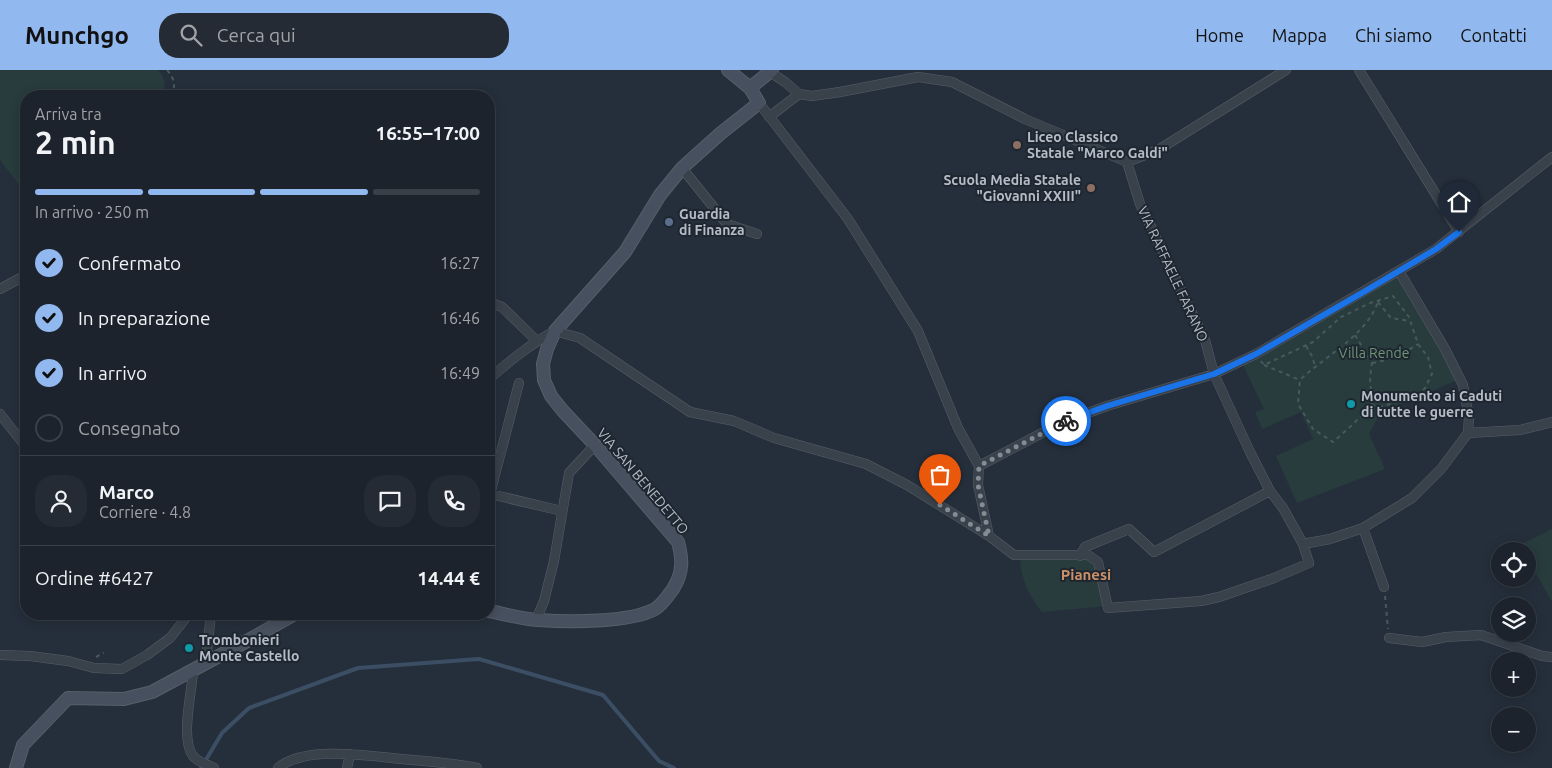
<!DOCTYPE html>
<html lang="it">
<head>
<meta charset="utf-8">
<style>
	body { margin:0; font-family:Ubuntu,sans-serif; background:#252b34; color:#f1f3f6; height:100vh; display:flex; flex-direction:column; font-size:19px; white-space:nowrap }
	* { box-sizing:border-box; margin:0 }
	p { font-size:16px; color:#a0a4a9 }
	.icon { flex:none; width:28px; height:28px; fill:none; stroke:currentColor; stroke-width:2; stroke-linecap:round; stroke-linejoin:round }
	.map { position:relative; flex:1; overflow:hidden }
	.sheet { position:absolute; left:20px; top:20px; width:475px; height:530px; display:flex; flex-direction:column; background:#1c232c; border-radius:20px; box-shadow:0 2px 12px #0003,0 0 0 1px #3a4048 }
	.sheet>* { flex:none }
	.tools { position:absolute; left:1491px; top:472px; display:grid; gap:10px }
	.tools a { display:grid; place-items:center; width:45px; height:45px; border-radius:50%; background:#1c232c; box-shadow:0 2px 12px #0003,0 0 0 1px #3a4048; font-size:25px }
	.pin { position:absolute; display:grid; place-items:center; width:42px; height:42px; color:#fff; margin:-51px -21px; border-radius:50% 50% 50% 0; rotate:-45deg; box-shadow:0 0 5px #0007 }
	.pin .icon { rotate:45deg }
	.courier { position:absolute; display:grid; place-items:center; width:50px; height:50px; margin:-25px; border:4px solid #1a73e8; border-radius:50%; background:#fff; color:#222; box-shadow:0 1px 6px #0007 }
	.head em { font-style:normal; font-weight:600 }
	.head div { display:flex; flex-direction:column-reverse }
	.head { display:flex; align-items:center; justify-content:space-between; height:85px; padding:0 15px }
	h1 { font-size:32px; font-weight:600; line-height:38px }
	.bar { display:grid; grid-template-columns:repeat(4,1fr); gap:8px 5px; align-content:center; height:60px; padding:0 15px }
	.bar i { height:6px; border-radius:4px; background:#3a4048 }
	.bar .active { background:#91b8ef }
	.bar p { grid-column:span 4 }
	.line { display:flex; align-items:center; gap:12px; padding:0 15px; border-top:1px solid #3a4048 }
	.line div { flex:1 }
	.round { display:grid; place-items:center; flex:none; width:52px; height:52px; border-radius:20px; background:#252b34 }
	ol { padding:0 15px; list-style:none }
	li { display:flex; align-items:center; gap:15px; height:55px }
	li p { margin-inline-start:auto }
	li .icon { padding:5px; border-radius:50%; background:#91b8ef; color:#111; stroke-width:4 }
	li:last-child { color:#a0a4a9 }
	li i { width:28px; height:28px; border:2px solid #3a4048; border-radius:50% }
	header { display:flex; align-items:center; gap:30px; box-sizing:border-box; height:70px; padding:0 25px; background:#91b8ef; color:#111 }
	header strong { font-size:24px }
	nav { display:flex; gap:28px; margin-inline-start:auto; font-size:18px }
	.search { width:350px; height:45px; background:#252b34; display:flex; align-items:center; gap:12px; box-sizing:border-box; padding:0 18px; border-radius:20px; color:#a0a4a9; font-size:19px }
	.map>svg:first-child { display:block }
	.green { fill:#283c3d }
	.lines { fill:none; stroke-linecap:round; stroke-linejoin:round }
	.stream { stroke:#3c4e63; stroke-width:4 }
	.street-casing { stroke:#575f69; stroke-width:10 }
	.secondary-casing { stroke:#575f69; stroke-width:14 }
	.path { stroke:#47595b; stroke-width:2; stroke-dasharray:4 4; stroke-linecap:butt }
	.street { stroke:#39414b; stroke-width:9 }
	.secondary { stroke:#47505e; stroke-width:12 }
	.done { stroke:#838b96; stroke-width:5; stroke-dasharray:0 9 }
	.route { stroke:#1a73e8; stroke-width:6 }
	.education-dot { fill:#8d6e63; stroke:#1e2630; stroke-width:2 }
	.service-dot { fill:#5c6f8a; stroke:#1e2630; stroke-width:2 }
	.culture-dot { fill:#0f9aa8; stroke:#1e2630; stroke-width:2 }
	.labels { text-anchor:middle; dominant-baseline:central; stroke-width:4; stroke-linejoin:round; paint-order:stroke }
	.poi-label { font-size:14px; font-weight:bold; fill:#b5bcc7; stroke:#1e2630; text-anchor:start }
	.street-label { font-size:14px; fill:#b5bcc7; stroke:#1e2630 }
	.park-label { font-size:14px; fill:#6e9575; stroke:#1e2630 }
	.neighbourhood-label { font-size:15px; font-weight:bold; fill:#cc916a; stroke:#1e2630 }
</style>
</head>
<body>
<header>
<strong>Munchgo</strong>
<div class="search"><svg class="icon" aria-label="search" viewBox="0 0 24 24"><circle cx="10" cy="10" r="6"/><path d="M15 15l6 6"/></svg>Cerca qui</div>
<nav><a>Home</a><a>Mappa</a><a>Chi siamo</a><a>Contatti</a></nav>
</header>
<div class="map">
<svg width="1552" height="698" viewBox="0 0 1552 698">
	<rect width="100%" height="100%" fill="#252f3b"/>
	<!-- green -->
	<path class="green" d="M0,0H158C166,9 166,15 162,26H26V124L0,90Z
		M1399,201L1460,309L1381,342L1369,364L1385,399L1297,433L1276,386L1313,369L1301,342L1262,359L1255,342L1264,339L1241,291Z
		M1552,459V532L1528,489V481H1523L1520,475Z
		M1088,485L1097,492L1108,536L1042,542C1030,527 1021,510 1020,489Z"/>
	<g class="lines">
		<!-- stream -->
		<path class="stream" d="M201,698L222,663L249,638L358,598L479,589L603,625L659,691L674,698"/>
		<!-- street casing -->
		<g class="street-casing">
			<path id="street" d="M1359,0L1459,162
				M770,2L785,12L799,24L812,26L840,22L918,7L952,12L1025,49L1127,92L1158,80L1286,0
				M759,33L848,149L918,261L958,358L979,396L978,415L989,466
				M769,47L799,24
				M682,98L727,154L757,164
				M1399,201L1445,279L1463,315L1469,347L1468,363
				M0,219L26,205
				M489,232L502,237L536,270
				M489,309C510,291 530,274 555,261L580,268L690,342L734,351L774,368L866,394L907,415L989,466L1014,485H1088L1098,492L1108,538L1201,531L1219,527L1274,508L1309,493L1303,474L1283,438L1270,421L1250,382L1214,304L1205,270L1140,134L1127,92
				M519,313L490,424L562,441
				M0,344L26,377
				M1468,363L1520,360L1552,352
				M979,396L1061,353L1107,336L1214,304L1256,284L1436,179L1552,87
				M1363,458L1384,517
				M1303,474L1330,469L1363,458L1412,428L1441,399L1468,363
				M1080,486L1085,477L1129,459L1154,482L1270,421
				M211,544L207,581L212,589
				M536,550L544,531L554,491L569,403L595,375
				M1389,568L1422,572L1446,567L1481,565L1542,586L1552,587
				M0,585L30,586L68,591L94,598L122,599L147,585L170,568L189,544
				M193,601C192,622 180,669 193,686C197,692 208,694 214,698
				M278,698C305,675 369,686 401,689C427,691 452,693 477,698
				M347,698L350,684"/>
		</g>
		<!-- secondary casing -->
		<g class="secondary-casing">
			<path id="secondary" d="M750,18L772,0
				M489,541C505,544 521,549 538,550C567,552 630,553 655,539C662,535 668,526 673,519C683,503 683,490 678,472L595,375L563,341L551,326L544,310L543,294L547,279L555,261L625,182L660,125L682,98L721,63L759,33L750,18L728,0
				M16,698L23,675L68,628L124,629L152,622L247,571L295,544"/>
		</g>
		<!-- path -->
		<path class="path" d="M167,0C175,10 176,15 171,26
			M1378,232L1391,248L1410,251
			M1355,265L1372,293L1370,308L1372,335
			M1306,276L1312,286L1315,296
			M1261,291L1264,295L1313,272L1341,247L1370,233L1393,226L1409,247L1418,274L1428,287L1432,304L1425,318L1418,325L1380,337L1372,335L1350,357L1333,372L1313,359L1298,334L1300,310C1326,285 1365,267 1378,232
			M1372,293C1390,290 1403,284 1418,274
			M1264,295L1300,310
			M1385,526L1388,559
			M96,587L104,583"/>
		<!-- street -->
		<use href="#street" class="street"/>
		<!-- secondary -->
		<use href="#secondary" class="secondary"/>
	</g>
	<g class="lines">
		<!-- done -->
		<path class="done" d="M940,435L989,466L978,415L979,396L1066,351"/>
		<!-- route -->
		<path class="route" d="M1066,351L1107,336L1214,304L1256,284L1367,220L1436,179L1459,162"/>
	</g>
	<!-- markers -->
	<g class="education-dot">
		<circle cx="1017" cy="75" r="5"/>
		<circle cx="1091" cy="118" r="5"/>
	</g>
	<circle class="service-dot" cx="669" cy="152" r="5"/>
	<g class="culture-dot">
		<circle cx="1351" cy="334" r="5"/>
		<circle cx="189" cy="578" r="5"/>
	</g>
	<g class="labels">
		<!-- poi labels -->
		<g class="poi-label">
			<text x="1027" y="67">Liceo Classico<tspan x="1027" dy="16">Statale "Marco Galdi"</tspan></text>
			<text x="1081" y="110" text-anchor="end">Scuola Media Statale<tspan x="1081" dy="16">"Giovanni XXIII"</tspan></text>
			<text x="679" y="144">Guardia<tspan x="679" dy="16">di Finanza</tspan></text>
			<text x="1361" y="326">Monumento ai Caduti<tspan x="1361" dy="16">di tutte le guerre</tspan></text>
			<text x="199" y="570">Trombonieri<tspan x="199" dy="16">Monte Castello</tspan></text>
		</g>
		<!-- street labels -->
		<g class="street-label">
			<text transform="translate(1173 204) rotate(65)">VIA RAFFAELE FARANO</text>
			<text transform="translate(643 411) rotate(50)">VIA SAN BENEDETTO</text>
		</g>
		<!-- park labels -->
		<g class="park-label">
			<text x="1374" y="283">Villa Rende</text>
		</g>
		<!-- neighbourhood labels -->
		<g class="neighbourhood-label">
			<text x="1086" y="504">Pianesi</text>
		</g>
	</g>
</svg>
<div class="tools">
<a><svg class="icon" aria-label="locate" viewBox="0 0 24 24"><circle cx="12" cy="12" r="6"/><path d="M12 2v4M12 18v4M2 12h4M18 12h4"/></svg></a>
<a><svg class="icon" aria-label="layers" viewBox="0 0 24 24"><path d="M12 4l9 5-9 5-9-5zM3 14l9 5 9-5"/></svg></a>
<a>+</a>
<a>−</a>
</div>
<div class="pin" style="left:940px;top:435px;background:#ea580c"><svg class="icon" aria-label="bag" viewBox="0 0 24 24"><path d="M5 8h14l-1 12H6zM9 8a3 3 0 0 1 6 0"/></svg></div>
<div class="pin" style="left:1459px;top:162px;background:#1f2937"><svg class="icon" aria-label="home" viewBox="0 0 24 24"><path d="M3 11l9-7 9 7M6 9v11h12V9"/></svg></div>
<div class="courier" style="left:1066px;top:351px"><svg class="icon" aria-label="bike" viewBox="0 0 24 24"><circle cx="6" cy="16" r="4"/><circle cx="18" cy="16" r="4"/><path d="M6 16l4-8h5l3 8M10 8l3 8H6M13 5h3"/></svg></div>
<section class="sheet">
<div class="head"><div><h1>2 min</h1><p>Arriva tra</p></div><em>16:55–17:00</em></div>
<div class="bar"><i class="active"></i><i class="active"></i><i class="active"></i><i></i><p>In arrivo · 250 m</p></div>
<ol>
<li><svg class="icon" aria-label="check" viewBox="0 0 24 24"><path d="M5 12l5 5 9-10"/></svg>Confermato<p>16:27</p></li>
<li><svg class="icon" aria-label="check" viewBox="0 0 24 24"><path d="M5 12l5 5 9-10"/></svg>In preparazione<p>16:46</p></li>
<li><svg class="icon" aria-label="check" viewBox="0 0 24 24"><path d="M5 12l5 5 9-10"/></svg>In arrivo<p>16:49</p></li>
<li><i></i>Consegnato</li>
</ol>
<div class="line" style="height:90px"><a class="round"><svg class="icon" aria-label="person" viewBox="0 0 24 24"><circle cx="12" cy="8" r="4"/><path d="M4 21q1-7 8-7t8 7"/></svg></a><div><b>Marco</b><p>Corriere · 4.8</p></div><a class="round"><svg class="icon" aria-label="chat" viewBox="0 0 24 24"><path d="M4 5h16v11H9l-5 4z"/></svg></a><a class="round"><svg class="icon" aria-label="phone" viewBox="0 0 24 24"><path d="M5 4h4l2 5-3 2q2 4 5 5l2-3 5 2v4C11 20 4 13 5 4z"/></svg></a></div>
<div class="line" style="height:65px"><div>Ordine #6427</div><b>14.44 €</b></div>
</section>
</div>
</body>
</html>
